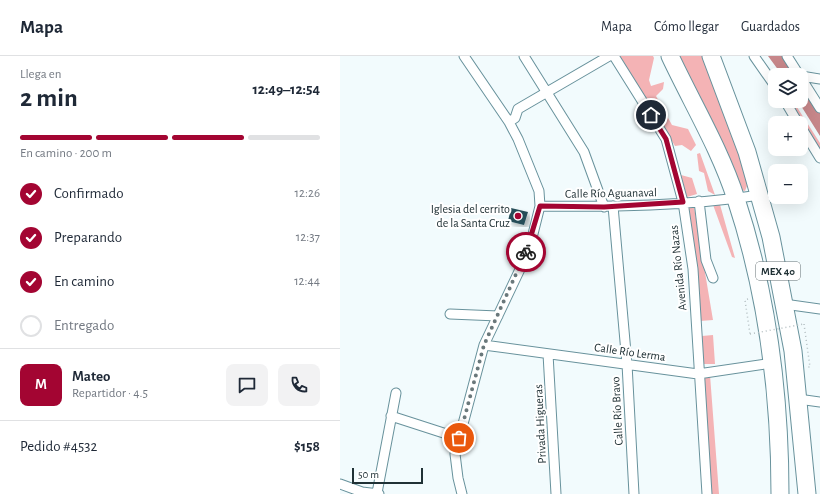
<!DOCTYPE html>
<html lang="es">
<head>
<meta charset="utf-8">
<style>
	body { margin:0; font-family:"Alegreya Sans",sans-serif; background:#f2f2f3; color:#1f2937; height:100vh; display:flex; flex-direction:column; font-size:15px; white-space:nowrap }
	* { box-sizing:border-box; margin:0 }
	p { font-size:13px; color:#747a83 }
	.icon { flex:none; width:22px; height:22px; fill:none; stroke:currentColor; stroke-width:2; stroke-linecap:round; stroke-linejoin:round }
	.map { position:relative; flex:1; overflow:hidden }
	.drawer { display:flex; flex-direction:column; background:#fff; width:340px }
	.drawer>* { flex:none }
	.controls { position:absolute; left:428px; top:12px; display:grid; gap:8px }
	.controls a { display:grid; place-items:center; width:40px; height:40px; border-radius:8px; background:#fff; box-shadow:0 4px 16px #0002; font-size:20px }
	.scale { position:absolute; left:12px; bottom:10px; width:71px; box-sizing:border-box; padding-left:4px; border:2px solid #203135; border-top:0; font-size:11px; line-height:14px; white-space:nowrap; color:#203135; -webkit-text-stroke:3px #fff; paint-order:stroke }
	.pin { position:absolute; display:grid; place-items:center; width:34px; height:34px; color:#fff; margin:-17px; border:2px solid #fff; border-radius:50%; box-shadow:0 1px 4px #0007 }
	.courier { position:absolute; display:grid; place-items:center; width:40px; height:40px; margin:-20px; border:3px solid #a30532; border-radius:50%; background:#fff; color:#222; box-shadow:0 1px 5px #0007 }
	.overview em { font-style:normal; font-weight:700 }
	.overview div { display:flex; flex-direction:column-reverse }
	.overview { display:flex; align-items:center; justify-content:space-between; height:68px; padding:0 20px }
	h1 { font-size:26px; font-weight:700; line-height:30px }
	.bar { display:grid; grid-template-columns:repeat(4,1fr); gap:6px 4px; align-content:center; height:48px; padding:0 20px }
	.bar i { height:5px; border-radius:3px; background:#e0e1e3 }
	.bar .current { background:#a30532 }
	.bar p { grid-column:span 4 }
	.line { display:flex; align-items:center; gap:10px; padding:0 20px; border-top:1px solid #e0e1e3 }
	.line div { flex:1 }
	.round { display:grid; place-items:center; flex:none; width:42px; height:42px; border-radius:8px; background:#f2f2f3 }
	ol { padding:0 20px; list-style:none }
	li { display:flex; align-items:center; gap:12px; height:44px }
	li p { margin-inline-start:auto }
	li .icon { padding:4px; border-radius:50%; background:#a30532; color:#fff; stroke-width:4 }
	li:last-child { color:#747a83 }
	li i { width:22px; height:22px; border:2px solid #e0e1e3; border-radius:50% }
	header { display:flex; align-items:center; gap:24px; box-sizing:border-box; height:56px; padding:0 20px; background:#fff; border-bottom:1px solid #e0e1e3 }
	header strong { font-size:19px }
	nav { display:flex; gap:22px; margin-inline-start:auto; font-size:14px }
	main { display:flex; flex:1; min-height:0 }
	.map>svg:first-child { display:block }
	.green { fill:#f4b3b5 }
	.water { fill:#c7878a }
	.building { fill:#264e58; filter:url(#shadow) }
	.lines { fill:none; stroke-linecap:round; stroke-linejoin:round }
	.street-casing { stroke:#68929c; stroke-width:11 }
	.highway-casing { stroke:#68929c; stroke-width:19 }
	.path { stroke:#b3bec1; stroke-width:1.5; stroke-dasharray:1 3; stroke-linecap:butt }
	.street { stroke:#fff; stroke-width:9 }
	.highway { stroke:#fff; stroke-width:17 }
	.path-bridge { stroke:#b3bec1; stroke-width:1.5; stroke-dasharray:1 3; stroke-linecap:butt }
	.done { stroke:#6a787b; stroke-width:4; stroke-dasharray:0 7.2 }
	.route { stroke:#a30532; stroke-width:5 }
	.poi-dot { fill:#a30532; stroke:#fff; stroke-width:1.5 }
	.labels { text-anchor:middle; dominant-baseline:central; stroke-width:4; stroke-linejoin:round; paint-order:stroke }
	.shield { fill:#fff; stroke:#636f72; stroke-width:1 }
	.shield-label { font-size:11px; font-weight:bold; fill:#203135 }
	.street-label { font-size:12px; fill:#203135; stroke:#fff }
	.poi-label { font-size:12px; fill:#203135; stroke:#fff; text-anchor:end }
</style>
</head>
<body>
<header>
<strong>Mapa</strong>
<nav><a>Mapa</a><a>Cómo llegar</a><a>Guardados</a></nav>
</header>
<main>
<section class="drawer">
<div class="overview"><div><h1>2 min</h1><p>Llega en</p></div><em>12:49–12:54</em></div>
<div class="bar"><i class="current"></i><i class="current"></i><i class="current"></i><i></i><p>En camino · 200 m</p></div>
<ol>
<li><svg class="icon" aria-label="check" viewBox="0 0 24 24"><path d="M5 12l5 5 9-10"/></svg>Confirmado<p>12:26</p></li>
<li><svg class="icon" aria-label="check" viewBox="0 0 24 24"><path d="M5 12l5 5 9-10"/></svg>Preparando<p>12:37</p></li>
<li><svg class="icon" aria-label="check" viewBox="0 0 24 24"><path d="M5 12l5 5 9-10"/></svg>En camino<p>12:44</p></li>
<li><i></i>Entregado</li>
</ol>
<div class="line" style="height:72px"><b class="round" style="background:#a30532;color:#fff">M</b><div><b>Mateo</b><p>Repartidor · 4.5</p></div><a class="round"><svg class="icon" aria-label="chat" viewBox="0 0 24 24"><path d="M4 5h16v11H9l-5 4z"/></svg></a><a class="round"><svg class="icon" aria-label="phone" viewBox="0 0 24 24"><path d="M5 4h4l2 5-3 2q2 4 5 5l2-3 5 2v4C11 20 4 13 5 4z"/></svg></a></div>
<div class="line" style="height:52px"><div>Pedido #4532</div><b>$158</b></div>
</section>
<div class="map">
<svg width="480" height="438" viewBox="0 0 480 438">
	<defs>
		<filter id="shadow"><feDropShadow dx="3.5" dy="3.5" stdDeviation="2" flood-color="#0004"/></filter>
	</defs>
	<rect width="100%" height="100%" fill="#f2fbfd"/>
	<!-- green -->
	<path class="green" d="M280,0H313L314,2L309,24L311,30L324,26L323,33L316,40L332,69L348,73L356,89L351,95L342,89L335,90Z
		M330,0H372L401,91L407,130L405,135L401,134Z
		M449,45H453L480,87V96Z
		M360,97L375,139L368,135L364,117L359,115L357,98Z
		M341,119L352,122L357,138L347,141Z
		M379,145L395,202L392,201L372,146Z
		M345,151H354L373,264L360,265Z
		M373,279L375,308H363L362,280Z
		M370,319L379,438H371L363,321Z"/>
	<!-- water -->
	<path class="water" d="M428,0H443L455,19H442Z
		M461,28L480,57V80L458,45H461Z"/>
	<!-- building -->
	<path class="building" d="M171,152L188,156L184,169L168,165Z"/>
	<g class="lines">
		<!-- street casing -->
		<g class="street-casing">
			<path id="street" d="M184,0L244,96L264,151
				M274,0L326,83L343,146L353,213L367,438
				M414,0L435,30
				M447,0L459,19
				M461,20L480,23
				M461,22L480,52
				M445,45L458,67
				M169,66L175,62L178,53L269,0
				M461,71L480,102
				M359,145L366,204L373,222
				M200,150C273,151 347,150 420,139
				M273,150L287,308L294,438
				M444,248L480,253
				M110,258L158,260
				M144,289L358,318L432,307
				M208,298L216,438
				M458,343L480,346
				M51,360L119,382
				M0,428L22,436L39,438
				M37,437L56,337
				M122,438L118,422L115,398L144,289L182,209L193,178L200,150L199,135L178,83L169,66L124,0"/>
		</g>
		<!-- highway casing -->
		<g class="highway-casing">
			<path id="highway" d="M330,0C352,47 380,93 396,143C427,237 440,339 440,438
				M371,0L407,96L431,181L453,295L467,438"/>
		</g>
		<!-- path -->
		<path class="path" d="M408,243L405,244L410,278
			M464,268L470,311H467"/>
		<!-- street -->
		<use href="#street" class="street"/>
		<!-- highway -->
		<use href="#highway" class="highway"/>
		<!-- path-bridge -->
		<path class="path-bridge" d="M410,278L464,268"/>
	</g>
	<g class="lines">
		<!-- done -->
		<path class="done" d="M119,382L144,289L186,196"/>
		<!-- route -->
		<path class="route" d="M186,196L200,150L264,151L343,146L326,83L311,59"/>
	</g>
	<!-- markers -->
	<circle class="poi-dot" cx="178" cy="160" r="4"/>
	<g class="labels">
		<!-- shield labels -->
		<rect class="shield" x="416" y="206" width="44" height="18" rx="3"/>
		<g class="shield-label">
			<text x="438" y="215">MEX 40</text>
		</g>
		<!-- street labels -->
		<g class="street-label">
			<text transform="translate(271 137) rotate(-1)">Calle Río Aguanaval</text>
			<text transform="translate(338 212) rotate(-96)">Avenida Río Nazas</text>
			<text transform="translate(290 296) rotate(8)">Calle Río Lerma</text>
			<text transform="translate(277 355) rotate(-93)">Calle Río Bravo</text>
			<text transform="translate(200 368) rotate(-93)">Privada Higueras</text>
		</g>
		<!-- poi labels -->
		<g class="poi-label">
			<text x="170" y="153">Iglesia del cerrito<tspan x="170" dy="14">de la Santa Cruz</tspan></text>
		</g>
	</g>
</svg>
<div class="controls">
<a><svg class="icon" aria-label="layers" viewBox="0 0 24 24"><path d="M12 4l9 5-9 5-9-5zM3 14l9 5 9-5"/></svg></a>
<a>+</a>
<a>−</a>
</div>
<div class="scale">50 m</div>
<div class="pin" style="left:119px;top:382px;background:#ea580c"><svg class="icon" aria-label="bag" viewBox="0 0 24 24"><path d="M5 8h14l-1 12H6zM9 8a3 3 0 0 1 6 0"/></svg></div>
<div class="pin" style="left:311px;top:59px;background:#1f2937"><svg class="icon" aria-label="home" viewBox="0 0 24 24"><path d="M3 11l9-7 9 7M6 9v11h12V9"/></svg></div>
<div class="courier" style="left:186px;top:196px"><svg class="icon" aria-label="bike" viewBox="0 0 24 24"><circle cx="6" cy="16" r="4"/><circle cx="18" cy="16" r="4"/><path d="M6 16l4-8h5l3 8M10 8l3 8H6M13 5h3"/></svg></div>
</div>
</main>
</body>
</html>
